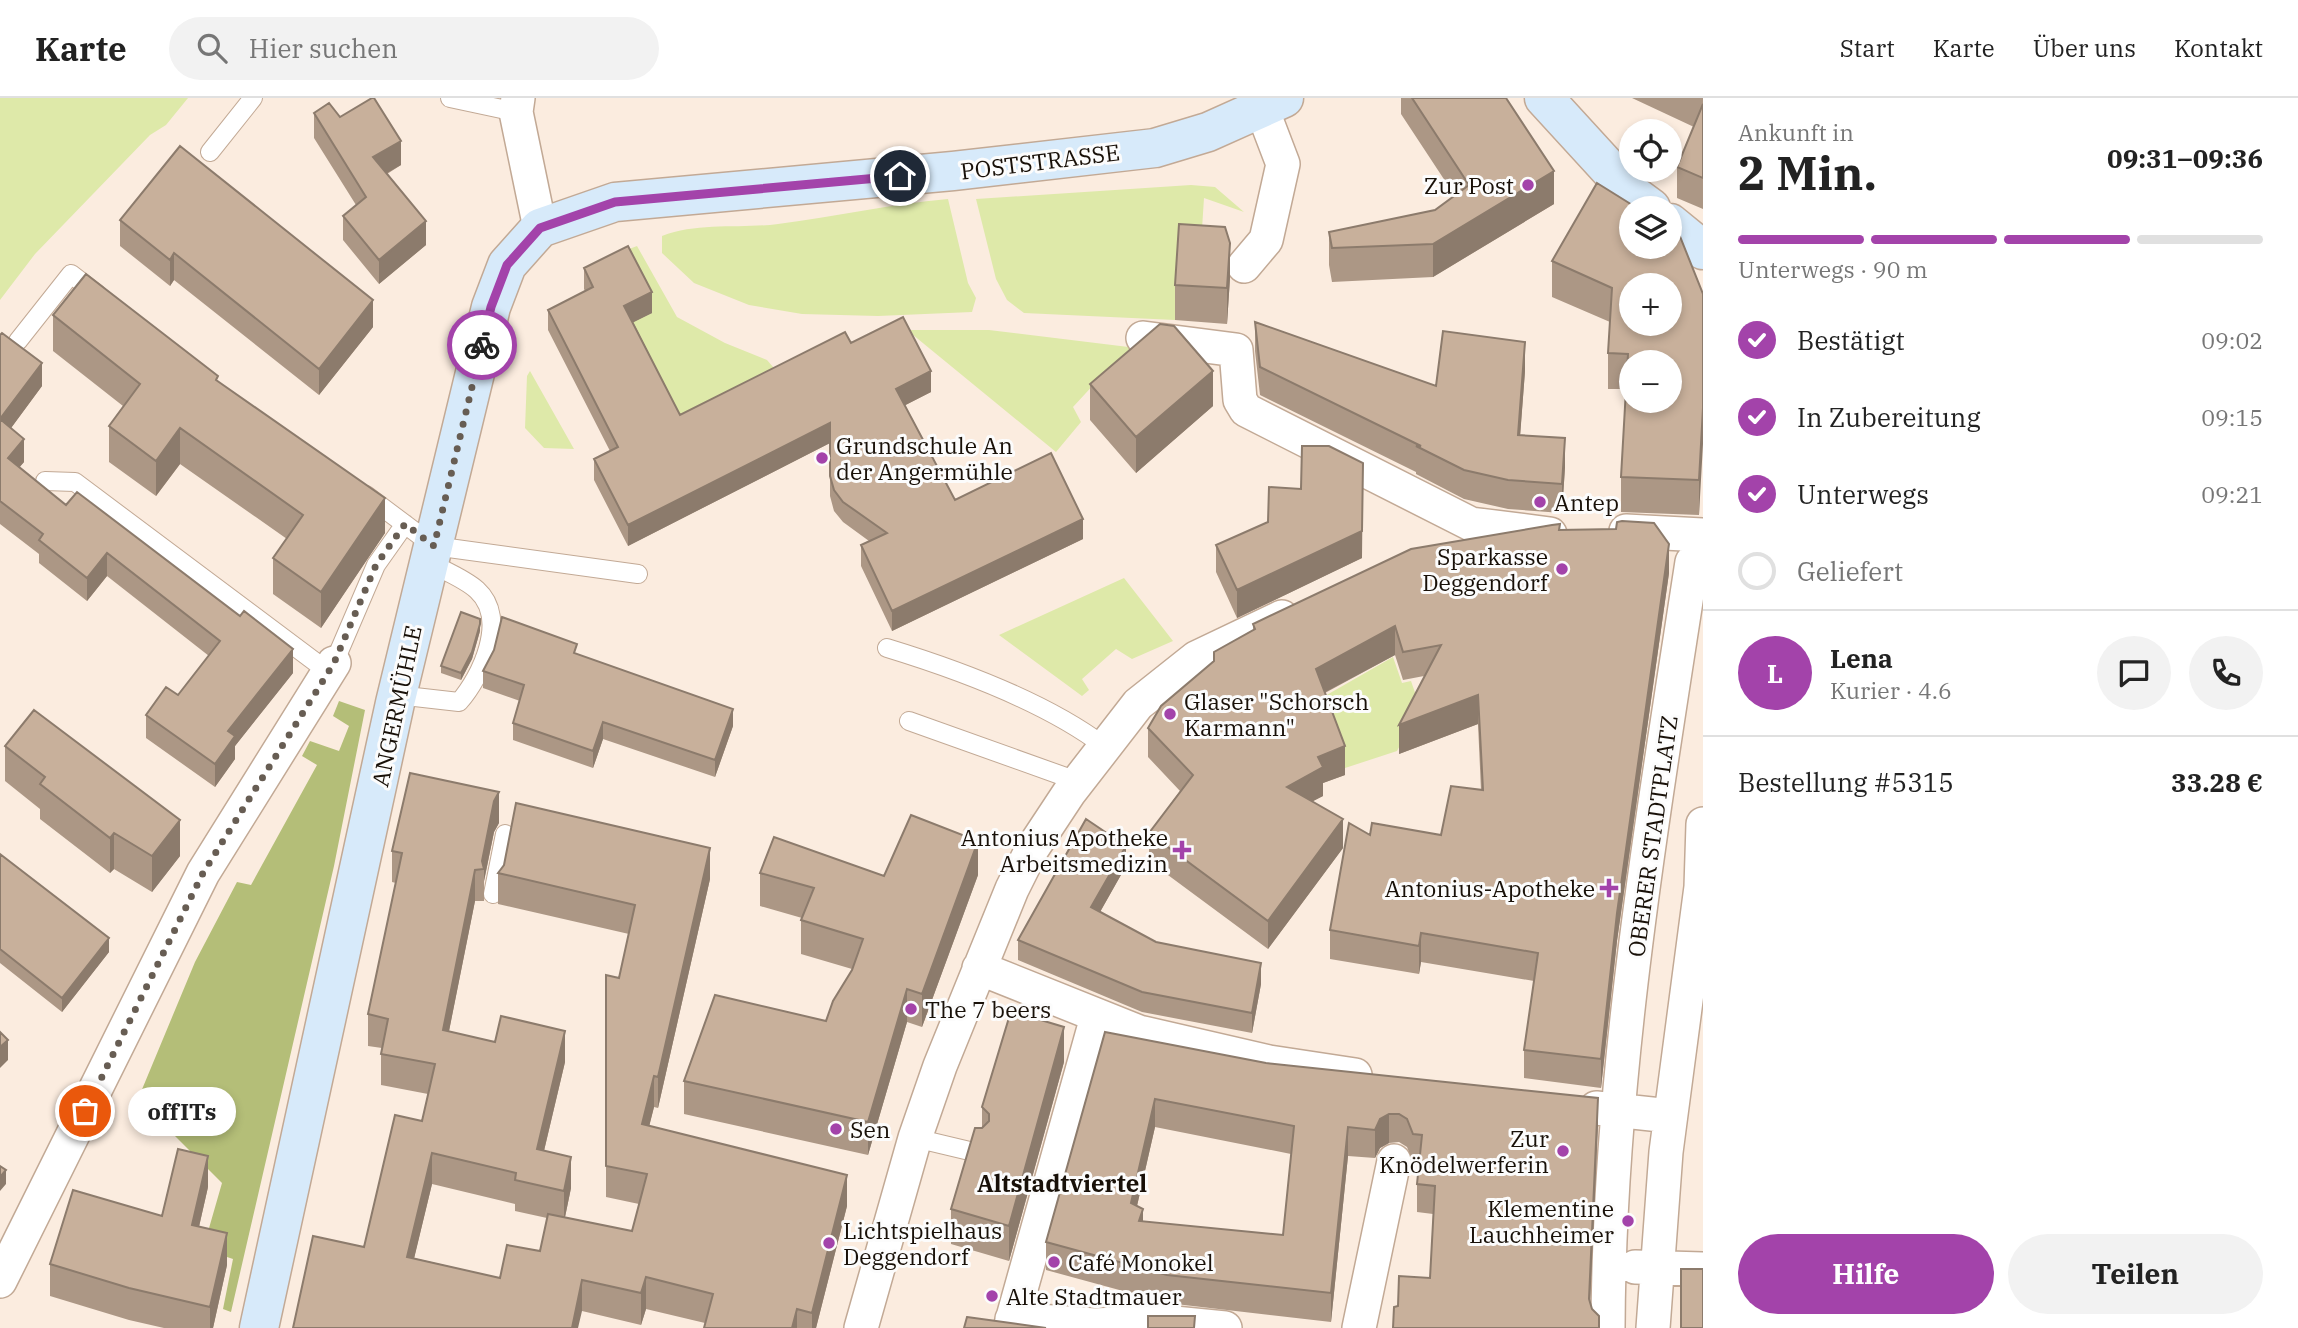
<!DOCTYPE html>
<html lang="de">
<head>
<meta charset="utf-8">
<style>
	body { margin:0; font-family:"IBM Plex Serif",serif; background:#f2f2f2; color:#222; height:100vh; display:flex; flex-direction:column; font-size:26px; white-space:nowrap }
	* { box-sizing:border-box; margin:0 }
	p { font-size:23px; color:#767676 }
	.icon { flex:none; width:38px; height:38px; fill:none; stroke:currentColor; stroke-width:2; stroke-linecap:round; stroke-linejoin:round }
	.map { position:relative; flex:1; overflow:hidden }
	.drawer { display:flex; flex-direction:column; background:#fff; width:595px }
	.drawer>* { flex:none }
	.controls { position:absolute; left:1619px; top:21px; display:grid; gap:14px }
	.controls a { display:grid; place-items:center; width:63px; height:63px; border-radius:50%; background:#fff; box-shadow:0 4px 10px #0003; font-size:35px }
	.pin { position:absolute; display:grid; place-items:center; width:60px; height:60px; color:#fff; margin:-30px; border:4px solid #fff; border-radius:50%; box-shadow:0 2px 7px #0007 }
	.courier { position:absolute; display:grid; place-items:center; width:70px; height:70px; margin:-35px; border:5px solid #a343aa; border-radius:50%; background:#fff; color:#222; box-shadow:0 2px 9px #0007 }
	.bubble { position:absolute; height:49px; border-radius:24px; background:#fff; box-shadow:0 4px 10px #0003; font-size:23px; font-weight:800; line-height:49px; text-align:center }
	.summary em { font-style:normal; font-weight:800 }
	.summary div { display:flex; flex-direction:column-reverse }
	.summary { display:flex; align-items:center; justify-content:space-between; height:119px; padding:0 35px }
	h1 { font-size:46px; font-weight:800; line-height:52px }
	.bar { display:grid; grid-template-columns:repeat(4,1fr); gap:10px 7px; align-content:center; height:84px; padding:0 35px }
	.bar i { height:9px; border-radius:5px; background:#e0e0e0 }
	.bar .current { background:#a343aa }
	.bar p { grid-column:span 4 }
	.line { display:flex; align-items:center; gap:18px; padding:0 35px; border-top:2px solid #e0e0e0 }
	.line div { flex:1 }
	.round { display:grid; place-items:center; flex:none; width:74px; height:74px; border-radius:37px; background:#f2f2f2 }
	ol { padding:0 35px; list-style:none }
	li { display:flex; align-items:center; gap:21px; height:77px }
	li p { margin-inline-start:auto }
	li .icon { padding:7px; border-radius:50%; background:#a343aa; color:#fff; stroke-width:4 }
	li:last-child { color:#767676 }
	li i { width:38px; height:38px; border:4px solid #e0e0e0; border-radius:50% }
	.action { display:flex; gap:14px; margin-top:auto; padding:14px 35px }
	.action a { flex:1; height:80px; border-radius:42px; background:#a343aa; color:#fff; font-size:28px; font-weight:800; line-height:80px; text-align:center }
	.action a+a { background:#f2f2f2; color:#222 }
	header { display:flex; align-items:center; gap:42px; box-sizing:border-box; height:98px; padding:0 35px; background:#fff; border-bottom:2px solid #e0e0e0 }
	header strong { font-size:33px }
	nav { display:flex; gap:38px; margin-inline-start:auto; font-size:24px }
	.search { width:490px; height:63px; background:#f2f2f2; display:flex; align-items:center; gap:18px; box-sizing:border-box; padding:0 24px; border-radius:38px; color:#767676; font-size:26px }
	main { display:flex; flex:1; min-height:0 }
	.map>svg:first-child { display:block }
	.green { fill:#dee9a9 }
	.forest { fill:#b4be78 }
	.lines { fill:none; stroke-linecap:round; stroke-linejoin:round }
	.lane-casing { stroke:#c2a995; stroke-width:20 }
	.street-casing { stroke:#c2a995; stroke-width:36 }
	.secondary-casing { stroke:#c2a995; stroke-width:41 }
	.lane { stroke:#fff; stroke-width:18 }
	.street { stroke:#fff; stroke-width:33 }
	.secondary { stroke:#d7eafa; stroke-width:38 }
	.wall { fill:#ac9785; fill-rule:evenodd }
	.shaded-wall { fill:#8c7b6c }
	.building { fill:#c8b09b; stroke:#8c7b6c; stroke-width:2; fill-rule:evenodd }
	.done { stroke:#675d53; stroke-width:7; stroke-dasharray:0 12.6 }
	.route { stroke:#a343aa; stroke-width:9 }
	.poi-dot { fill:#a343aa; stroke:#fcfcfc; stroke-width:2.5 }
	.labels { text-anchor:middle; dominant-baseline:central; stroke-width:6; stroke-linejoin:round; paint-order:stroke }
	.street-label { font-size:23px; fill:#181008; stroke:#fcfcfc }
	.poi-label { font-size:23px; fill:#181008; stroke:#fcfcfc; text-anchor:start }
	.neighbourhood-label { font-size:24px; font-weight:bold; fill:#181008; stroke:#fcfcfc }
</style>
</head>
<body>
<header>
<strong>Karte</strong>
<div class="search"><svg class="icon" aria-label="search" viewBox="0 0 24 24"><circle cx="10" cy="10" r="6"/><path d="M15 15l6 6"/></svg>Hier suchen</div>
<nav><a>Start</a><a>Karte</a><a>Über uns</a><a>Kontakt</a></nav>
</header>
<main>
<div class="map">
<svg width="1703" height="1230" viewBox="0 0 1703 1230">
	<rect width="100%" height="100%" fill="#fbecdf"/>
	<!-- green -->
	<path class="green" d="M0,0H188L166,27L150,37L35,156L0,202Z
		M1191,87L1215,89L1244,114L1204,100L1200,162H1179L1175,222L1024,215L1007,202L996,181L976,101Z
		M948,101L968,185L976,200L972,214L878,218L802,216L749,207L694,185L662,155V138C699,124 740,131 778,126C835,119 890,106 948,101Z
		M637,148L677,219L725,245L767,262L786,284L680,338L624,229V153Z
		M907,232H989L1153,252L1133,271L1109,270L1073,309L1081,324L1056,354Z
		M530,273L574,351L544,350L525,330L527,278Z
		M1124,480L1173,543L1132,561L1116,551L1082,581L1089,592L1082,598L999,537Z
		M1393,559L1402,585L1411,583L1420,609L1397,653L1342,671L1206,666Z"/>
	<!-- forest -->
	<path class="forest" d="M339,603L365,612L334,768L231,1214L223,1211L233,1161L203,1151L222,1085L138,1001L195,864L237,784L251,787L317,667L302,658L310,643L339,653L349,628L333,618Z"/>
	<g class="lines">
		<!-- lane casing -->
		<g class="lane-casing">
			<path id="lane" d="M450,0L516,14
				M210,54L253,0
				M18,243L71,176L97,196
				M45,383L75,384L318,566L325,576
				M366,397L434,448L638,476
				M887,550C959,572 1044,603 1104,648
				M334,565L376,467L405,426
				M397,597L459,604C481,579 509,521 477,492C465,481 445,473 430,465
				M909,623L1077,683
				M493,796L505,736
				M915,1040L978,1055"/>
		</g>
		<!-- street casing -->
		<g class="street-casing">
			<path id="street" d="M518,0L516,14L540,130
				M1244,168L1266,142L1283,66L1262,11
				M1143,240L1236,252L1240,302L1246,312L1471,426L1550,436
				M1626,433L1703,437
				M979,870L1139,934L1269,964L1355,977
				M1596,1010L1670,1018
				M1635,1169L1703,1171
				M0,1183L203,775L334,565
				M1012,1221L1094,1227L1164,1224L1225,1230
				M861,1230L915,1040L940,968L1012,791L1032,751L1069,695L1138,606L1196,560L1282,519
				M1010,1230L1097,919
				M1359,1230L1394,1063
				M1608,1230C1609,973 1653,718 1692,464
				M1653,1230L1666,1054L1701,789L1703,726"/>
		</g>
		<!-- secondary casing -->
		<g class="secondary-casing">
			<path id="secondary" d="M1544,0L1632,96L1651,110
				M1670,125L1703,152
				M259,1230L395,605L491,209L507,167L540,130L615,104L953,73L1155,50L1208,34L1284,0"/>
		</g>
		<!-- lane -->
		<use href="#lane" class="lane"/>
		<!-- street -->
		<use href="#street" class="street"/>
		<!-- secondary -->
		<use href="#secondary" class="secondary"/>
	</g>
	<!-- wall -->
	<path class="wall" d="M1401,0H1506L1554,106L1433,179L1332,184L1329,167V134L1435,112L1455,98L1401,16Z
		M1632,0H1703V111L1677,100V69L1694,29Z
		M314,15L401,67L387,76L426,147L379,186L343,142V118L356,107L314,40Z
		M120,122L373,229L319,297L174,182L170,188L120,148Z
		M1552,163L1703,196L1699,417L1621,414V379L1626,291H1608V255L1610,224L1552,199Z
		M584,170L652,215L633,224L680,317L851,245L931,294L905,307L955,402L1083,441L892,533L861,468V447L869,443L843,424L834,413L830,398V345L628,448L594,382V361L610,353L548,232V212L585,193L584,191Z
		M1230,180L1227,226L1175,222V187Z
		M53,217L218,283L385,435L321,530L273,496V460L287,441L180,366L156,398L109,364V328L123,308L53,253Z
		M1255,224L1436,288L1525,273L1520,337L1565,369L1562,415L1508,411L1464,401L1416,376V374L1260,297L1255,253Z
		M0,237L42,288L11,330L24,364L19,369L66,407L293,575L235,648V661L215,689L146,640V617L178,597L209,558L107,478L87,503L39,465V456L0,426Z
		M1090,286L1213,308L1136,375L1090,322Z
		M1560,432L1669,475L1617,843L1601,990L1524,980V952L1534,883L1421,864L1419,876L1330,861V832L1370,737H1441L1481,692L1478,626L1399,656L1424,578L1403,582L1395,557L1325,595L1345,677L1323,685V698L1312,703L1343,750L1268,851L1149,763V735L1180,693L1148,659V630L1214,563L1253,533V526Z
		M1216,447L1362,460L1237,520L1216,474Z
		M480,533L472,561L461,582L441,575V568Z
		M577,556L733,628L715,679L603,641L593,670L513,642V625L520,603L483,590V573Z
		M5,648L180,758L152,794L114,771L110,775L40,721V711L5,683Z
		M499,725L494,734L484,783V803H475L449,933L565,964L544,1053L571,1090L565,1119L632,1133L639,1106L606,1099V877L619,880L629,836L498,806V775L710,781L658,1010L654,1009L649,1028L847,1108L816,1230H704L705,1225L646,1211L641,1227L582,1213L364,1149L422,1023L428,996L381,987V956L382,950L368,948V916L396,785L392,784V753ZM432,1086L515,1106V1113L547,1120L540,1153L500,1180L414,1160Z
		M0,756L109,854L62,914L0,865Z
		M1126,768L1100,814L1156,844L1261,886L1252,935L1142,914L1018,862V842Z
		M760,775L884,778L978,777L922,929L907,924L868,1057L684,1016V983L826,923L852,871L801,856V822L802,820L760,808Z
		M1105,934L1266,965L1598,1028L1398,1208L1430,1180L1433,1116L1417,1114V1086L1419,1065L1413,1064L1407,1049L1399,1044L1389,1045L1380,1050L1375,1060L1348,1058L1331,1224L1167,1205L1046,1172V1144ZM1155,1029L1291,1056L1283,1137L1143,1124L1137,1108Z
		M1064,964L1009,1163L951,1146V1111L982,1030V1009Z
		M208,1089L199,1129L227,1167L213,1230H164L129,1222L50,1198V1166L162,1118Z"/>
	<!-- shaded-wall -->
	<path class="shaded-wall" d="M401,43V67L373,83V59Z
		M1554,73V106L1433,179V146Z
		M426,123V147L379,186V162Z
		M1230,145V180L1227,226V190Z
		M174,155V182L170,188V162Z
		M652,194V215L624,229V208Z
		M373,202V229L319,297V271Z
		M1525,244V273L1518,366V337Z
		M42,265V288L0,345V321Z
		M931,273V294L896,312V291Z
		M1213,273V308L1136,375V339Z
		M1703,310V346L1699,417V382Z
		M830,325V345L628,448V427Z
		M180,330V366L156,398V363Z
		M1565,340V369L1562,415V386Z
		M24,341V364L8,383V360Z
		M1363,365L1362,460L1237,520V492Z
		M385,400V435L321,530V494Z
		M1083,421V441L892,533V513Z
		M1669,446V475L1617,843L1601,990V961L1617,815Z
		M107,455V478L87,503V480Z
		M480,526V533L472,561L461,582V575Z
		M1395,528V557L1316,599V571Z
		M293,551V575L235,648V661L215,689V666L228,633Z
		M1478,597V626L1399,656V627Z
		M733,611V628L715,679V662Z
		M603,624V641L593,670V653Z
		M1345,648V677L1323,685V698L1287,717V689L1318,659Z
		M499,694V725L494,734L484,783V771L482,763L494,703Z
		M1343,721V750L1268,851V823Z
		M180,722V758L152,794V758Z
		M114,735V771L110,775V740Z
		M978,743V777L922,929V896Z
		M1126,748V768L1091,830V809Z
		M710,750V781L658,1010V979Z
		M475,772V803L443,963V932Z
		M1421,835V864L1419,876V848Z
		M109,840V854L62,914V900Z
		M1261,865V886L1252,935V915Z
		M907,891V924L868,1057V1024Z
		M1064,929V964L1009,1163V1128Z
		M565,933V964L537,1082V1051Z
		M8,942V962L0,970V949Z
		M654,978V1009L642,1057V1026Z
		M1598,1000V1028L1589,1230V1201Z
		M1155,1001V1029L1131,1134V1105Z
		M1389,1016V1045L1380,1050L1375,1060V1032L1380,1021Z
		M1348,1029V1058L1331,1224V1195Z
		M432,1055V1086L407,1190V1159Z
		M208,1058V1089L192,1159V1127Z
		M571,1059V1090L564,1124V1093Z
		M6,1072V1086L0,1093V1079Z
		M847,1077V1108L816,1230H812V1215Z
		M1143,1111V1140L1139,1123Z
		M227,1135V1167L213,1230H210V1209Z
		M646,1179V1211L641,1227V1195Z
		M582,1182V1213L578,1230H572Z
		M797,1211V1230H792Z"/>
	<!-- building -->
	<path class="building" d="M372,0H374L401,43L373,59L426,123L379,162L343,118L366,99L314,15L329,5L340,19Z
		M1412,0H1506L1554,73L1433,146L1332,150L1329,134L1435,112L1469,87Z
		M1703,6V80L1677,69Z
		M180,48L373,202L319,271L174,155L170,162L120,122Z
		M1597,85L1637,110H1631V149H1670V130L1679,136L1703,196V310L1699,382L1621,379L1628,256L1608,255L1612,190L1552,163ZM1631,187H1670V226H1631ZM1631,264H1670V303H1631Z
		M1179,126L1225,129L1230,145L1227,190L1175,187Z
		M628,148L652,194L624,208L680,317L845,234L851,245L903,219L931,273L896,291L955,402L1051,355L1083,421L892,513L861,447L887,435L843,404L834,392L830,378V325L628,427L594,361L618,349L548,212L593,189L584,170Z
		M86,176L218,278L216,282L385,400L321,494L273,460L303,417L180,330L156,363L109,328L140,286L53,217Z
		M1255,224L1436,288L1443,233L1525,244L1518,337L1565,340L1562,386L1508,382L1464,372L1416,348H1421L1260,269Z
		M1160,226L1174,228L1213,273L1136,339L1090,286Z
		M2,235L42,265L0,321L24,341L8,360L66,407L77,394L240,518L244,513L293,551L228,633L235,638L215,666L146,617L166,589L178,597L220,543L107,455L87,480L39,442L43,436L0,403V237Z
		M1302,348H1329L1363,365L1362,433L1237,492L1216,447L1268,424L1269,389L1301,391Z
		M1622,423L1654,425L1669,446L1617,815L1601,961L1524,952L1538,855L1421,835L1419,848L1330,832L1349,725L1370,737L1372,725L1441,737L1451,688L1483,692L1478,597L1399,627L1441,547L1403,554L1395,528L1316,571L1345,648L1318,659L1323,669L1287,689L1343,721L1268,823L1149,735L1193,677L1148,630L1161,608L1214,563V554L1255,531L1253,526L1411,451L1552,427L1560,426L1559,432L1616,431L1617,424Z
		M461,514L480,521V526L472,554L461,575L441,568Z
		M502,519L577,546L574,555L733,611L715,662L603,624L593,653L513,625L524,587L483,573L494,552Z
		M34,612L180,722L152,758L114,735L110,740L40,686L45,679L5,648Z
		M410,675L499,694L494,703L482,763L484,771L475,772L443,932L495,944L501,918L565,933L537,1051L571,1059L564,1093L515,1082L516,1075L432,1055L407,1159L500,1180L507,1147L540,1153L548,1116L632,1133L647,1076L606,1068V877L619,880L635,807L498,775L504,767L516,705L710,750L658,979L654,978L642,1026L847,1077L812,1215L797,1211L792,1230H704L713,1196L646,1179L641,1195L582,1182L572,1230H293L313,1138L364,1149L395,1017L422,1023L435,966L381,956L388,921L368,916L402,755L392,753Z
		M911,717L978,743L922,896L907,891L868,1024L684,983L715,897L826,923L833,903L852,872L863,841L801,822L814,790L760,775L774,739L884,778Z
		M1086,721L1126,748L1091,809L1156,844L1261,865L1252,915L1142,894L1018,842Z
		M0,756L109,840L62,900L0,851Z
		M1011,913L1064,929L1009,1128L951,1111L975,1030H982L989,1023V1016L982,1009Z
		M0,934L8,942L0,949Z
		M1105,934L1266,965L1598,1000L1589,1201L1592,1211L1599,1218V1230H1393L1394,1209L1398,1208L1399,1178L1430,1180L1435,1088L1417,1086L1422,1037L1413,1036L1407,1021L1399,1016H1389L1380,1021L1375,1032L1348,1029L1331,1195L1167,1177L1046,1144ZM1155,1001L1294,1028L1283,1137L1139,1123L1143,1111L1131,1105Z
		M178,1051L208,1058L192,1127L227,1135L210,1209L129,1190L50,1166L73,1092L162,1118Z
		M0,1068L6,1072L0,1079Z
		M1681,1171H1703V1230H1681Z
		M1148,1218H1195L1194,1230H1148Z
		M967,1219L1046,1230H964Z"/>
	<g class="lines">
		<!-- done -->
		<path class="done" d="M85,1013L203,775L334,565L376,467L405,426L434,448L482,247"/>
		<!-- route -->
		<path class="route" d="M482,247L491,209L507,167L540,130L615,104L900,78"/>
	</g>
	<!-- markers -->
	<g class="poi-dot">
		<circle cx="1528" cy="87" r="7"/>
		<circle cx="822" cy="360" r="7"/>
		<circle cx="1540" cy="404" r="7"/>
		<circle cx="1562" cy="471" r="7"/>
		<circle cx="1170" cy="616" r="7"/>
		<path d="M1178.5 741.5h7v7h7v7h-7v7h-7v-7h-7v-7h7z"/>
		<path d="M1605.5 779.5h7v7h7v7h-7v7h-7v-7h-7v-7h7z"/>
		<circle cx="911" cy="911" r="7"/>
		<circle cx="836" cy="1031" r="7"/>
		<circle cx="1563" cy="1053" r="7"/>
		<circle cx="1628" cy="1123" r="7"/>
		<circle cx="829" cy="1145" r="7"/>
		<circle cx="1054" cy="1164" r="7"/>
		<circle cx="992" cy="1198" r="7"/>
	</g>
	<g class="labels">
		<!-- street labels -->
		<g class="street-label">
			<text transform="translate(1040 63) rotate(-7)">POSTSTRASSE</text>
			<text transform="translate(396 608) rotate(-78)">ANGERMÜHLE</text>
			<text transform="translate(1652 738) rotate(-82)">OBERER STADTPLATZ</text>
		</g>
		<!-- poi labels -->
		<g class="poi-label">
			<text x="1514" y="87" text-anchor="end">Zur Post</text>
			<text x="836" y="347">Grundschule An<tspan x="836" dy="26">der Angermühle</tspan></text>
			<text x="1554" y="404">Antep</text>
			<text x="1548" y="458" text-anchor="end">Sparkasse<tspan x="1548" dy="26">Deggendorf</tspan></text>
			<text x="1184" y="603">Glaser "Schorsch<tspan x="1184" dy="26">Karmann"</tspan></text>
			<text x="1168" y="739" text-anchor="end">Antonius Apotheke<tspan x="1168" dy="26">Arbeitsmedizin</tspan></text>
			<text x="1595" y="790" text-anchor="end">Antonius-Apotheke</text>
			<text x="925" y="911">The 7 beers</text>
			<text x="850" y="1031">Sen</text>
			<text x="1549" y="1040" text-anchor="end">Zur<tspan x="1549" dy="26">Knödelwerferin</tspan></text>
			<text x="1614" y="1110" text-anchor="end">Klementine<tspan x="1614" dy="26">Lauchheimer</tspan></text>
			<text x="843" y="1132">Lichtspielhaus<tspan x="843" dy="26">Deggendorf</tspan></text>
			<text x="1068" y="1164">Café Monokel</text>
			<text x="1006" y="1198">Alte Stadtmauer</text>
		</g>
		<!-- neighbourhood labels -->
		<g class="neighbourhood-label">
			<text x="1062" y="1085">Altstadtviertel</text>
		</g>
	</g>
</svg>
<div class="controls">
<a><svg class="icon" aria-label="locate" viewBox="0 0 24 24"><circle cx="12" cy="12" r="6"/><path d="M12 2v4M12 18v4M2 12h4M18 12h4"/></svg></a>
<a><svg class="icon" aria-label="layers" viewBox="0 0 24 24"><path d="M12 4l9 5-9 5-9-5zM3 14l9 5 9-5"/></svg></a>
<a>+</a>
<a>−</a>
</div>
<div class="pin" style="left:85px;top:1013px;background:#ea580c"><svg class="icon" aria-label="bag" viewBox="0 0 24 24"><path d="M5 8h14l-1 12H6zM9 8a3 3 0 0 1 6 0"/></svg></div>
<div class="pin" style="left:900px;top:78px;background:#1f2937"><svg class="icon" aria-label="home" viewBox="0 0 24 24"><path d="M3 11l9-7 9 7M6 9v11h12V9"/></svg></div>
<div class="courier" style="left:482px;top:247px"><svg class="icon" aria-label="bike" viewBox="0 0 24 24"><circle cx="6" cy="16" r="4"/><circle cx="18" cy="16" r="4"/><path d="M6 16l4-8h5l3 8M10 8l3 8H6M13 5h3"/></svg></div>
<div class="bubble" style="left:128px;top:989px;width:108px">offITs</div>
</div>
<section class="drawer">
<div class="summary"><div><h1>2 Min.</h1><p>Ankunft in</p></div><em>09:31–09:36</em></div>
<div class="bar"><i class="current"></i><i class="current"></i><i class="current"></i><i></i><p>Unterwegs · 90 m</p></div>
<ol>
<li><svg class="icon" aria-label="check" viewBox="0 0 24 24"><path d="M5 12l5 5 9-10"/></svg>Bestätigt<p>09:02</p></li>
<li><svg class="icon" aria-label="check" viewBox="0 0 24 24"><path d="M5 12l5 5 9-10"/></svg>In Zubereitung<p>09:15</p></li>
<li><svg class="icon" aria-label="check" viewBox="0 0 24 24"><path d="M5 12l5 5 9-10"/></svg>Unterwegs<p>09:21</p></li>
<li><i></i>Geliefert</li>
</ol>
<div class="line" style="height:126px"><b class="round" style="background:#a343aa;color:#fff">L</b><div><b>Lena</b><p>Kurier · 4.6</p></div><a class="round"><svg class="icon" aria-label="chat" viewBox="0 0 24 24"><path d="M4 5h16v11H9l-5 4z"/></svg></a><a class="round"><svg class="icon" aria-label="phone" viewBox="0 0 24 24"><path d="M5 4h4l2 5-3 2q2 4 5 5l2-3 5 2v4C11 20 4 13 5 4z"/></svg></a></div>
<div class="line" style="height:91px"><div>Bestellung #5315</div><b>33.28 €</b></div>
<div class="action"><a>Hilfe</a><a>Teilen</a></div>
</section>
</main>
</body>
</html>
